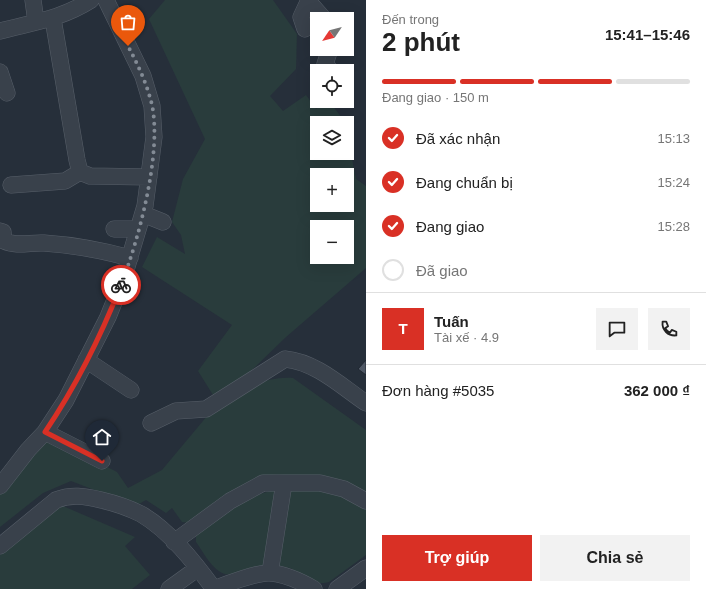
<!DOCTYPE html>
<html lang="vi">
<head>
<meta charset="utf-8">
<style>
	body { margin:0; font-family:Helvetica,sans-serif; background:#f2f2f2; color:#222; height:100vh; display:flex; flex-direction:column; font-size:15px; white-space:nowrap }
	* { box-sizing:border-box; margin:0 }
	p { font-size:13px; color:#767676 }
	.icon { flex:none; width:22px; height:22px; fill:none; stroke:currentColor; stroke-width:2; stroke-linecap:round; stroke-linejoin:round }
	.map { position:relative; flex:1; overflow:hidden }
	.details { display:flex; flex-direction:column; background:#fff; width:340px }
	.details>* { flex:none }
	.needle { width:26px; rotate:235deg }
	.tools { position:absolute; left:310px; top:12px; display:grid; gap:8px }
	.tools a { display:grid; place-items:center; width:44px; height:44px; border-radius:0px; background:#fff; box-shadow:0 4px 16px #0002; font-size:20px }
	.pin { position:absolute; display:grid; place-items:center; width:34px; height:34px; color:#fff; margin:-41px -17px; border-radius:50% 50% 50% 0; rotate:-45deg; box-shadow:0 0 4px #0007 }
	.pin .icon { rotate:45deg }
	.courier { position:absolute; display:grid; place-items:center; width:40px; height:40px; margin:-20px; border:3px solid #d93025; border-radius:50%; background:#fff; color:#222; box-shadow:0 1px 5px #0007 }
	.overview em { font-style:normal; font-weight:600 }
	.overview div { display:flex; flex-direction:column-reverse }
	.overview { display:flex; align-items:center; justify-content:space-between; height:68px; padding:0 16px }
	h1 { font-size:26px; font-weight:600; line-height:30px }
	.bar { display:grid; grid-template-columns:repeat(4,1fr); gap:6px 4px; align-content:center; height:48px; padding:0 16px }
	.bar i { height:5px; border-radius:3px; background:#e0e0e0 }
	.bar .selected { background:#d93025 }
	.bar p { grid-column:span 4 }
	.line { display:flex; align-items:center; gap:10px; padding:0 16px; border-top:1px solid #e0e0e0 }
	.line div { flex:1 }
	.round { display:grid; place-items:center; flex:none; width:42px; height:42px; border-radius:0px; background:#f2f2f2 }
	ol { padding:0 16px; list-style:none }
	li { display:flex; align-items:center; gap:12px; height:44px }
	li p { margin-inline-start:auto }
	li .icon { padding:4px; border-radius:50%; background:#d93025; color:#fff; stroke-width:4 }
	li:last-child { color:#767676 }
	li i { width:22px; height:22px; border:2px solid #e0e0e0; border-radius:50% }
	.primary-button { display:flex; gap:8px; margin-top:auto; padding:8px 16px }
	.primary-button a { flex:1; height:46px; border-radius:0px; background:#d93025; color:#fff; font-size:16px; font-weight:600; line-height:46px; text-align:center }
	.primary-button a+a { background:#f2f2f2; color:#222 }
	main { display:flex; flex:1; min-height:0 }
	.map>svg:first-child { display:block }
	.green { fill:#293c3c; fill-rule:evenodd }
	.building { fill:#4f5865; stroke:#202832 }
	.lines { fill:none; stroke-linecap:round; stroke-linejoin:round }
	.minor-casing { stroke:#575f69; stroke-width:17 }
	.minor { stroke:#39414b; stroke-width:16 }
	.done { stroke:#838b95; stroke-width:4; stroke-dasharray:0 7.2 }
	.route { stroke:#d93025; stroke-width:5 }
</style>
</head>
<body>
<main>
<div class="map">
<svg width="366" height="589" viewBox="0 0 366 589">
	<rect width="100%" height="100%" fill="#262f3a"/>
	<!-- green -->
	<path class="green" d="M165,0H273L297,34L296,69L270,96L283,111L306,95L316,109L329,101L345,122L317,123V153H347V134L356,179L366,186V268L286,337L220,401C244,390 265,376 293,378L366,430V494C343,488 293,472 273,475C251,478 210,510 190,523L182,522L172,508L166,513L146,500L139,504L118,499L71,481L43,493L0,527V486L45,432L68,447L117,472L128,488L162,470L218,403L198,371L232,325L142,267L157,237L185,254L181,235L172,222L183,179L205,139L149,19ZM317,175H347V205H317ZM317,227H347V257H317Z
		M289,487L322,489L366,505V555L329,582L324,583H316L290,568L275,565Z
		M277,489L266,566C253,566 244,570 232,574C216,578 204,553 196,542V536L199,532L246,498Z
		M63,506L135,537L125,546L150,575L132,589H0V555L44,515Z"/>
	<!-- building -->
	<path class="building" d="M366,360V375L358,369Z"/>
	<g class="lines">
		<!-- minor casing -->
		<g class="minor-casing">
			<path id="minor" d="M33,0L36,22
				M309,2L324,19
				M53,19L77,160L80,172L90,176L149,177
				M305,29L301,17L309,0
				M0,31C34,22 61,19 91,0
				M330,49L325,64L331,71
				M0,72L7,93
				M11,185L65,181L80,172
				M143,214L163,222
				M114,229H138
				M0,231L3,232L4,241C17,247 31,242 44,243C74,245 101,250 130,258
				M86,360L131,390
				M151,423L176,411L206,409L285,359C316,362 341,386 366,403
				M45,432L102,461
				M0,486L28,450L45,432L66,400L108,317L123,280L145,206L154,137L152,106L143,76L106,0
				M174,542L230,501L263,483H320L344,489L366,501
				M0,546L56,500C71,494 85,496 101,500C114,503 129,508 141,514C170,531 194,562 214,589C226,584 258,572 270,573C285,574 302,582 314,589
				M270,573L284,483
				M169,589L198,568
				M337,589L366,568"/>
		</g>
		<!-- minor -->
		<use href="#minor" class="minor"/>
	</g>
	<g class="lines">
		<!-- done -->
		<path class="done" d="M121,285C139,239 162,153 152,105C147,84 138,65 128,46"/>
		<!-- route -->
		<path class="route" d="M102,461L45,432C76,386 101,336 121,285"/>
	</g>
</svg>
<div class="tools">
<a><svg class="needle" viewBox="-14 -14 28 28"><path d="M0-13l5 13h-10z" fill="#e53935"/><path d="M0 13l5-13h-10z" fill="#767676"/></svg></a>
<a><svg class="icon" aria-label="locate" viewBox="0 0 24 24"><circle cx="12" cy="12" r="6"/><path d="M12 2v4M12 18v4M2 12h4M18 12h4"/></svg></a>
<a><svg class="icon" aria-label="layers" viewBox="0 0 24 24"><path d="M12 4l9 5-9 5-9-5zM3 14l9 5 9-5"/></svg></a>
<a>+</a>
<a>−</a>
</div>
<div class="pin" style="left:128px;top:46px;background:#ea580c"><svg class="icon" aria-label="bag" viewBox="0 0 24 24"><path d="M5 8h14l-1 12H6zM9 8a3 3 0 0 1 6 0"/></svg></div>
<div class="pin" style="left:102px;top:461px;background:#1f2937"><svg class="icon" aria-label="home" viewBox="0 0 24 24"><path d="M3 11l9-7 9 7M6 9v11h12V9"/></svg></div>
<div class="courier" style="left:121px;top:285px"><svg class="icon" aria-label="bike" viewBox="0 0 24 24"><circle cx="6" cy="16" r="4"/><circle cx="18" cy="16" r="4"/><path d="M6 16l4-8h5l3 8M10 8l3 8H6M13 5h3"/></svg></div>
</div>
<section class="details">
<div class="overview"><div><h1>2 phút</h1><p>Đến trong</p></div><em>15:41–15:46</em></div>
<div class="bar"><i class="selected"></i><i class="selected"></i><i class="selected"></i><i></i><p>Đang giao · 150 m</p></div>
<ol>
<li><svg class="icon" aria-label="check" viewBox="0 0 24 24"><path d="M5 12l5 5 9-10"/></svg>Đã xác nhận<p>15:13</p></li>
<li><svg class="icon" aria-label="check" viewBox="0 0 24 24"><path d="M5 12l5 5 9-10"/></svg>Đang chuẩn bị<p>15:24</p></li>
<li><svg class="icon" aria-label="check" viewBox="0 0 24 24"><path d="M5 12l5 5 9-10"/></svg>Đang giao<p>15:28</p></li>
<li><i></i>Đã giao</li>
</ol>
<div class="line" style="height:72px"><b class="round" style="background:#d93025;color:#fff">T</b><div><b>Tuấn</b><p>Tài xế · 4.9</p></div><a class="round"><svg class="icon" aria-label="chat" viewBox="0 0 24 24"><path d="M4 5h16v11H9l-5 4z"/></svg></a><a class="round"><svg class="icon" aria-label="phone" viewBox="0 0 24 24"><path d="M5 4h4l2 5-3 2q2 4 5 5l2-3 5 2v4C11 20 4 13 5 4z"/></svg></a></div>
<div class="line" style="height:52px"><div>Đơn hàng #5035</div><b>362 000 ₫</b></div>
<div class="primary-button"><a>Trợ giúp</a><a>Chia sẻ</a></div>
</section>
</main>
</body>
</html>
